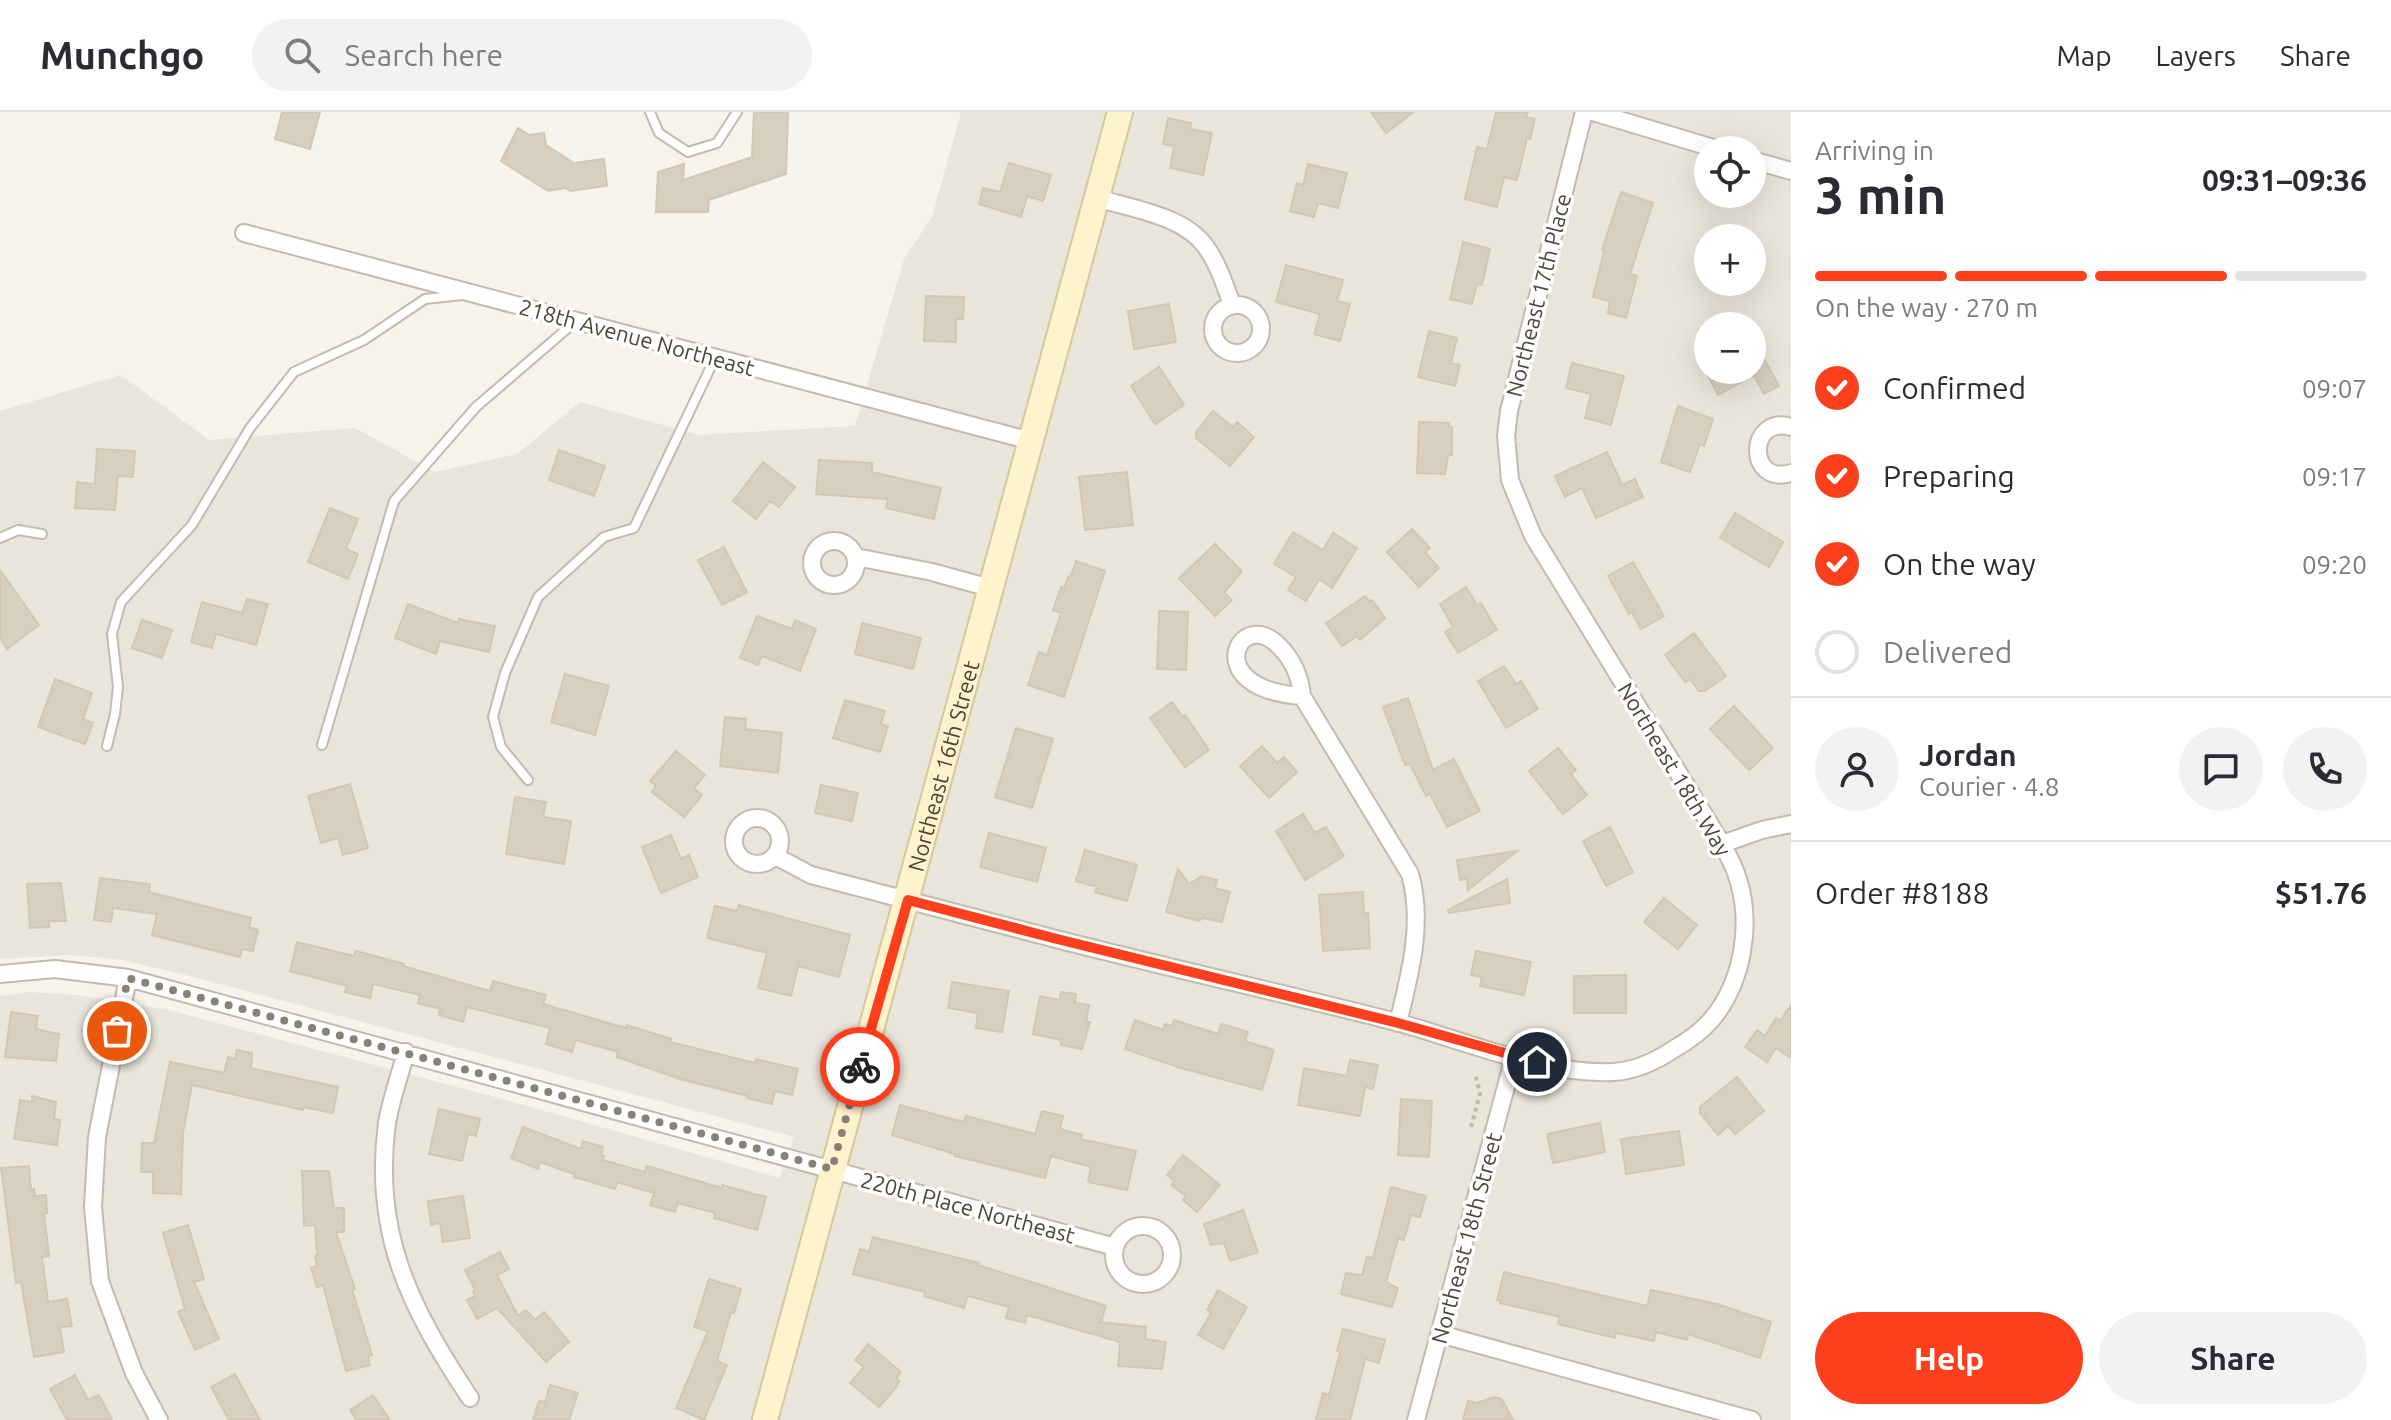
<!DOCTYPE html>
<html lang="en">
<head>
<meta charset="utf-8">
<style>
	body { margin:0; font-family:Ubuntu,sans-serif; background:#f2f2f3; color:#2b2b33; height:100vh; display:flex; flex-direction:column; font-size:30px; white-space:nowrap }
	* { box-sizing:border-box; margin:0 }
	p { font-size:26px; color:#7c7c81 }
	.icon { flex:none; width:44px; height:44px; fill:none; stroke:currentColor; stroke-width:2; stroke-linecap:round; stroke-linejoin:round }
	.map { position:relative; flex:1; overflow:hidden }
	.details { display:flex; flex-direction:column; background:#fff; width:600px }
	.details>* { flex:none }
	.tools { position:absolute; left:1694px; top:24px; display:grid; gap:16px }
	.tools a { display:grid; place-items:center; width:72px; height:72px; border-radius:50%; background:#fff; box-shadow:0 8px 32px #0002; font-size:40px }
	.pin { position:absolute; display:grid; place-items:center; width:68px; height:68px; color:#fff; margin:-34px; border:4px solid #fff; border-radius:50%; box-shadow:0 2px 8px #0007 }
	.courier { position:absolute; display:grid; place-items:center; width:80px; height:80px; margin:-40px; border:6px solid #fc3f1d; border-radius:50%; background:#fff; color:#222; box-shadow:0 2px 10px #0007 }
	.head em { font-style:normal; font-weight:700 }
	.head div { display:flex; flex-direction:column-reverse }
	.head { display:flex; align-items:center; justify-content:space-between; height:136px; padding:0 24px }
	h1 { font-size:52px; font-weight:700; line-height:60px }
	.bar { display:grid; grid-template-columns:repeat(4,1fr); gap:12px 8px; align-content:center; height:96px; padding:0 24px }
	.bar i { height:10px; border-radius:6px; background:#e1e1e2 }
	.bar .selected { background:#fc3f1d }
	.bar p { grid-column:span 4 }
	.line { display:flex; align-items:center; gap:20px; padding:0 24px; border-top:2px solid #e1e1e2 }
	.line div { flex:1 }
	.round { display:grid; place-items:center; flex:none; width:84px; height:84px; border-radius:42px; background:#f2f2f3 }
	ol { padding:0 24px; list-style:none }
	li { display:flex; align-items:center; gap:24px; height:88px }
	li p { margin-inline-start:auto }
	li .icon { padding:8px; border-radius:50%; background:#fc3f1d; color:#fff; stroke-width:4 }
	li:last-child { color:#7c7c81 }
	li i { width:44px; height:44px; border:4px solid #e1e1e2; border-radius:50% }
	.primary-button { display:flex; gap:16px; margin-top:auto; padding:16px 24px }
	.primary-button a { flex:1; height:92px; border-radius:48px; background:#fc3f1d; color:#fff; font-size:32px; font-weight:700; line-height:92px; text-align:center }
	.primary-button a+a { background:#f2f2f3; color:#2b2b33 }
	header { display:flex; align-items:center; gap:48px; box-sizing:border-box; height:112px; padding:0 40px; background:#fff; border-bottom:2px solid #e1e1e2 }
	header strong { font-size:38px }
	nav { display:flex; gap:44px; margin-inline-start:auto; font-size:28px }
	.search { width:560px; height:72px; background:#f2f2f3; display:flex; align-items:center; gap:20px; box-sizing:border-box; padding:0 28px; border-radius:44px; color:#7c7c81; font-size:30px }
	main { display:flex; flex:1; min-height:0 }
	.map>svg:first-child { display:block }
	.residential { fill:#eae5da; fill-rule:evenodd }
	.building { fill:#d8cfc1; stroke:#d3c7b4; stroke-width:2 }
	.lines { fill:none; stroke-linecap:round; stroke-linejoin:round }
	.lane-casing { stroke:#c2bbae; stroke-width:12 }
	.street-casing { stroke:#c2bbae; stroke-width:20 }
	.secondary-casing { stroke:#d6c79b; stroke-width:28 }
	.path { stroke:#c4b79f; stroke-width:4; stroke-dasharray:4 4; stroke-linecap:butt }
	.lane { stroke:#fff; stroke-width:8 }
	.street { stroke:#fff; stroke-width:16 }
	.secondary { stroke:#fff3cd; stroke-width:24 }
	.done { stroke:#878178; stroke-width:8; stroke-dasharray:0 14.4 }
	.route { stroke:#fc3f1d; stroke-width:10 }
	.labels { text-anchor:middle; dominant-baseline:central; stroke-width:7; stroke-linejoin:round; paint-order:stroke }
	.street-label { font-size:22px; fill:#4b4439; stroke:#fff }
</style>
</head>
<body>
<header>
<strong>Munchgo</strong>
<div class="search"><svg class="icon" aria-label="search" viewBox="0 0 24 24"><circle cx="10" cy="10" r="6"/><path d="M15 15l6 6"/></svg>Search here</div>
<nav><a>Map</a><a>Layers</a><a>Share</a></nav>
</header>
<main>
<div class="map">
<svg width="1791" height="1308" viewBox="0 0 1791 1308">
	<rect width="100%" height="100%" fill="#f6f3ec"/>
	<!-- residential -->
	<path class="residential" d="M961,0H1791V1308H0V884L30,880L77,883L169,898L506,988L780,1066L794,1025L190,864L118,847L69,843L0,847V299L121,263L209,328L355,316L435,360L517,342L580,290L699,323L855,314L904,147L932,105ZM1708,38H1752V82H1708ZM1708,126H1752V170H1708ZM1708,214H1752V258H1708Z"/>
	<!-- building -->
	<path class="building" d="M282,0H320L310,37L275,27Z
		M754,0H788L786,62L709,88L708,100H656L658,60L684,52L683,68L752,45Z
		M1371,0H1414L1386,21Z
		M1496,0H1528L1526,5L1535,7L1530,27L1527,26L1517,68L1504,65L1497,95L1465,87L1477,35L1487,37Z
		M1168,6L1191,11L1190,17L1212,21L1203,63L1170,56L1174,34L1163,32Z
		M518,16L529,23L544,21L546,33L574,51L604,47L607,74L570,79L566,76L548,79L501,49Z
		M1009,51L1051,63L1043,89L1027,84L1021,105L979,92L983,76L1000,80Z
		M1308,52L1347,61L1338,96L1318,91L1314,105L1290,99L1297,71L1303,73Z
		M1621,80L1653,91L1630,162L1637,164L1626,206L1608,201L1610,189L1593,185L1604,139L1602,138Z
		M1463,130L1490,137L1482,173L1477,172L1472,192L1450,187Z
		M1286,153L1343,168L1337,189L1350,192L1340,229L1314,222L1320,202L1276,190Z
		M926,184L964,185L963,207H956V230L924,229Z
		M1169,192L1176,230L1134,237L1128,199Z
		M1429,219L1457,226L1451,251L1460,253L1455,274L1418,265Z
		M1752,225L1779,274L1764,282L1754,263L1718,283L1705,258H1752Z
		M1572,251L1624,264L1611,313L1585,306L1591,282L1566,276Z
		M1159,255L1184,293L1155,312L1131,274Z
		M1678,294L1713,307L1704,334L1700,332L1690,360L1661,350Z
		M1213,299L1233,315L1237,310L1254,325L1230,354L1196,326V320Z
		M1419,310L1449,311V315H1452V343H1448L1445,362L1417,361Z
		M97,337L135,339L133,365L118,364L115,398L75,396L77,370L95,372Z
		M559,338L605,354L594,384L549,368Z
		M1607,340L1622,373L1635,367L1643,385L1596,406L1582,376L1565,385L1555,364Z
		M819,348L872,351V360L941,376L934,407L886,396L888,387L816,382Z
		M763,350L795,375L779,395L770,389L756,407L733,389Z
		M1127,360L1133,413L1085,418L1079,365Z
		M330,396L358,407L346,437L358,442L348,467L308,450Z
		M1735,401L1783,430L1769,455L1720,426Z
		M1412,417L1430,436L1425,440L1439,456L1419,475L1387,440Z
		M1293,420L1323,438L1333,421L1357,436L1332,476L1319,467L1306,489L1288,478L1296,465L1274,452Z
		M1215,432L1242,459L1224,481L1232,488L1215,504L1179,466Z
		M724,435L747,480L722,493L698,448Z
		M1076,449L1105,459L1064,585L1028,573L1039,540L1047,543L1061,501L1053,498L1061,475L1064,476L1068,465L1070,466Z
		M1633,450L1664,504L1641,517L1632,500L1629,502L1608,464Z
		M0,458L39,513L7,537L0,526Z
		M1466,475L1477,493L1481,491L1497,518L1458,541L1445,520L1453,515L1440,492Z
		M1365,484L1370,490L1372,488L1385,506L1360,528L1357,524L1342,534L1326,511Z
		M247,487L268,492L256,533L216,522L212,536L191,530L202,490L242,501Z
		M408,492L458,511L459,507L495,514L489,540L440,529L436,542L395,526Z
		M1159,499L1188,500L1186,558L1157,557Z
		M757,504L792,517L795,508L816,517L800,559L762,544L758,553L740,546Z
		M142,508L172,518L162,546L132,536Z
		M862,511L921,526L913,557L855,542Z
		M1694,521L1726,564L1705,579H1699L1690,567L1685,570L1665,543Z
		M1504,554L1516,572L1521,569L1538,597L1506,616L1478,569Z
		M565,562L609,574L595,623L551,610Z
		M55,567L92,581L83,607L93,611L85,632L38,615Z
		M1408,586L1433,658L1454,647L1480,699L1447,715L1430,682L1426,684L1410,652L1405,653L1383,595Z
		M845,588L885,599L881,612L888,614L880,640L833,626Z
		M1172,590L1182,604L1185,603L1209,638L1185,655L1150,606Z
		M1734,594L1773,636L1749,658L1710,617Z
		M725,605L746,607L745,617L782,621L778,661L720,654Z
		M1016,616L1053,627L1032,696L995,685Z
		M1262,634L1277,651L1284,645L1297,660L1269,686L1240,654Z
		M1558,636L1576,658L1571,662L1587,683L1563,702L1529,659Z
		M676,639L705,663L694,676L702,683L684,705L652,680L656,674L650,669Z
		M350,672L368,736L343,743L338,726L321,731L308,684Z
		M821,673L858,681L852,709L815,701Z
		M515,685L546,690L543,705L571,709L564,752L506,742Z
		M1303,702L1315,721L1326,715L1344,744L1305,768L1276,719Z
		M1610,715L1633,760L1606,774L1583,729Z
		M989,721L1046,736L1037,770L980,755Z
		M671,723L681,747L689,743L698,765L661,781L642,735Z
		M1085,738L1137,753L1127,789L1095,780L1097,775L1076,769Z
		M1517,739L1468,778L1467,767L1460,768L1457,748Z
		M1178,757L1189,772L1202,764L1217,768L1215,776L1230,780L1222,810L1203,806L1199,809L1166,800Z
		M100,766L150,772L149,780L251,806L249,815L258,818L253,839L242,837L240,845L152,823L157,802L113,796L111,810L94,808Z
		M1507,767L1510,791L1449,801L1448,798Z
		M61,771L66,809H49V815L30,816L27,772Z
		M1363,780L1364,801H1368L1370,836L1323,839L1319,783Z
		M1664,786L1697,813L1678,837L1644,810Z
		M739,793L850,823L839,865L798,854L791,884L758,876L767,841L707,826L715,794L737,799Z
		M297,830L354,844L356,839L404,852L403,854L490,879L493,869L546,883L543,892L626,916L627,913L671,927L670,930L755,951L756,947L798,957L792,983L775,979L772,992L747,986L748,984L680,967L617,945L618,940L576,928L572,940L546,932L550,916L467,895L463,910L439,903L440,897L418,891L420,883L373,872L370,886L345,880L347,874L290,859Z
		M1476,839L1531,850L1524,883L1480,874L1482,865L1471,863Z
		M1626,863V901H1574V864Z
		M952,870L1009,879L1002,920L976,916L978,901L948,896Z
		M1061,880L1076,882L1075,891L1089,893L1086,910H1090L1082,937L1061,933V928L1033,922L1040,884L1060,888Z
		M1791,893V946L1776,936L1767,950L1745,935L1757,918L1765,924L1776,906L1780,909Z
		M11,900L38,904L36,917L59,922L56,949L5,945Z
		M1135,908L1163,918L1165,912L1172,914L1174,908L1218,922L1221,912L1248,920L1245,929L1274,938L1262,978L1181,956L1125,937Z
		M237,938L252,941L251,956L338,975L333,1001L303,995V998L192,973L183,1020L181,1082L153,1081V1060H141L142,1031H154L170,950L224,961L228,945L235,947Z
		M1350,948L1378,953L1373,977L1365,975L1360,1004L1298,993L1304,956L1347,964Z
		M1737,965L1764,999L1735,1022L1728,1014L1718,1023L1700,1001V995Z
		M32,984L56,990L54,1007L60,1008L57,1033L14,1027L20,988L32,990Z
		M1401,987L1432,989L1429,1045L1398,1043Z
		M900,993L964,1010L966,1004L1035,1022L1042,999L1063,1004L1060,1017L1082,1023L1080,1027L1136,1039L1127,1078L1088,1070L1091,1055L1051,1044L1045,1066L955,1044V1042L892,1023Z
		M439,997L480,1007L476,1024L468,1022L462,1049L429,1042Z
		M1600,1011L1605,1040L1553,1051L1547,1022Z
		M523,1015L581,1037L583,1029L603,1035L601,1043L604,1044L603,1048L645,1060L647,1054L722,1076V1073L766,1085L757,1118L714,1106L715,1101L678,1091L675,1100L650,1093L654,1081L617,1070L615,1077L574,1065V1062L540,1050L538,1057L511,1046Z
		M1679,1019L1684,1053L1626,1062L1621,1027Z
		M1183,1043L1220,1073L1197,1100L1183,1088L1186,1084L1171,1073L1174,1069L1167,1063Z
		M29,1054L31,1078L34,1077L35,1084L46,1083L47,1101H44L49,1144L42,1145L48,1190L67,1187L72,1214L60,1215L64,1240L34,1245L21,1170L16,1171L1,1056Z
		M302,1059H329L334,1096H344V1120H336L355,1177H352L372,1243L368,1244L370,1253L346,1259L323,1173L317,1175L311,1156L317,1154L315,1144L317,1143L315,1113L304,1114Z
		M1391,1075L1426,1084L1420,1105L1411,1103L1404,1128L1398,1127L1386,1170L1398,1176L1392,1195L1341,1182L1346,1161L1362,1163L1367,1145L1373,1146Z
		M463,1084L470,1126L443,1130L440,1111L431,1113L428,1089Z
		M1243,1098L1258,1140L1230,1149L1224,1131L1211,1133L1204,1112Z
		M188,1113L204,1167L194,1170L219,1227L195,1238L178,1200L185,1197L163,1121Z
		M873,1125L979,1151L978,1153L1106,1194L1101,1210L1146,1215L1145,1227L1166,1230L1162,1257L1118,1254L1120,1230L1027,1203L1025,1211L1006,1206L1009,1195L968,1184L964,1196L924,1184L925,1180L853,1162L860,1137L869,1140Z
		M500,1140L509,1157L497,1163L518,1204L526,1198L535,1208L544,1200L569,1230L546,1250L497,1196L477,1207L467,1188L475,1184L473,1179L475,1178L465,1158Z
		M1504,1160L1647,1194L1651,1178L1717,1192L1771,1210L1760,1246L1688,1222L1687,1228L1656,1220L1654,1229L1616,1221L1615,1226L1558,1212L1560,1205L1500,1191L1501,1189L1497,1188Z
		M709,1167L741,1177L734,1201L731,1200L717,1249L727,1253L704,1308L676,1296L708,1219L694,1215Z
		M1218,1178L1247,1195L1223,1237L1198,1223L1211,1201L1207,1198Z
		M1343,1217L1385,1228L1379,1251L1365,1247L1350,1308H1316L1323,1281L1329,1283L1340,1240L1337,1239Z
		M868,1232L901,1260L896,1266L899,1269L895,1277L879,1295L850,1271L864,1255L855,1248Z
		M235,1262L260,1308H229L211,1275Z
		M75,1263L88,1288L99,1283L112,1308H67L50,1277Z
		M550,1273L578,1281L569,1308H533L539,1289L545,1290Z
		M373,1283L390,1308H357L350,1298Z
		M1494,1285L1502,1287L1513,1308H1463L1468,1289L1477,1291Z"/>
	<g class="lines">
		<!-- lane casing -->
		<g class="lane-casing">
			<path id="lane" d="M650,0L659,21L688,40L717,31L737,0
				M0,426L18,418L42,422
				M322,633L394,389L476,295L576,209
				M107,634L115,602L118,575L112,522L121,490L192,413L250,316L294,260L364,228L425,187L462,183
				M528,668L501,635L493,605L505,561L538,485L604,425L634,416L715,246"/>
		</g>
		<!-- street casing -->
		<g class="street-casing">
			<path id="street" d="M1593,0L1720,38
				M1752,48L1791,59
				M1097,86C1132,97 1183,103 1206,135C1218,152 1225,173 1232,193
				M244,121L1031,329
				M1213 217a24 24 0 1 1 48 0a24 24 0 1 1-48 0Z
				M1791,315C1748,302 1746,374 1791,361
				M812 451a22 22 0 1 1 44 0a22 22 0 1 1-44 0Z
				M856,445L932,460L990,476
				M1302,584C1197,577 1240,493 1279,534C1293,548 1300,563 1302,584L1410,762C1424,811 1410,862 1398,911
				M734 729a23 23 0 1 1 46 0a23 23 0 1 1-46 0Z
				M1722,732L1762,718L1791,712
				M775,744L811,763C893,784 974,806 1056,827C1169,856 1283,881 1396,910C1464,928 1541,963 1613,960C1635,959 1656,949 1674,937C1688,929 1701,920 1712,907C1743,870 1753,810 1737,764C1734,753 1727,742 1722,732L1533,424L1510,368L1506,324L1509,299L1584,0
				M0,862L55,857L128,866L1115,1135
				M128,866L97,1025L93,1095L100,1169L134,1261L159,1308
				M406,940C400,963 391,987 387,1011C372,1122 411,1197 470,1286
				M1114 1143a29 29 0 1 1 58 0a29 29 0 1 1-58 0Z
				M1440,1222L1752,1308
				M1416,1308L1514,945"/>
		</g>
		<!-- secondary casing -->
		<g class="secondary-casing">
			<g id="secondary">
				<path id="s1" d="M765,1308L1120,0"/>
			</g>
		</g>
		<!-- path -->
		<path class="path" d="M1471,1015L1480,981L1475,962"/>
		<!-- lane -->
		<use href="#lane" class="lane"/>
		<!-- street -->
		<use href="#street" class="street"/>
		<!-- secondary -->
		<use href="#secondary" class="secondary"/>
	</g>
	<g class="lines">
		<!-- done -->
		<path class="done" d="M117,919L128,866L832,1057L860,955"/>
		<!-- route -->
		<path class="route" d="M860,955L908,788L1057,827L1398,911L1537,950"/>
	</g>
	<g class="labels">
		<!-- street labels -->
		<g class="street-label">
			<text transform="translate(1538 183) rotate(-76)">Northeast 17th Place</text>
			<text transform="translate(637 225) rotate(15)">218th Avenue Northeast</text>
			<text stroke="none"><textPath href="#s1" startOffset="678">Northeast 16th Street</textPath></text>
			<text transform="translate(1675 657) rotate(59)">Northeast 18th Way</text>
			<text transform="translate(968 1095) rotate(15)">220th Place Northeast</text>
			<text transform="translate(1466 1126) rotate(-75)">Northeast 18th Street</text>
		</g>
	</g>
</svg>
<div class="tools">
<a><svg class="icon" aria-label="locate" viewBox="0 0 24 24"><circle cx="12" cy="12" r="6"/><path d="M12 2v4M12 18v4M2 12h4M18 12h4"/></svg></a>
<a>+</a>
<a>−</a>
</div>
<div class="pin" style="left:117px;top:919px;background:#ea580c"><svg class="icon" aria-label="bag" viewBox="0 0 24 24"><path d="M5 8h14l-1 12H6zM9 8a3 3 0 0 1 6 0"/></svg></div>
<div class="pin" style="left:1537px;top:950px;background:#1f2937"><svg class="icon" aria-label="home" viewBox="0 0 24 24"><path d="M3 11l9-7 9 7M6 9v11h12V9"/></svg></div>
<div class="courier" style="left:860px;top:955px"><svg class="icon" aria-label="bike" viewBox="0 0 24 24"><circle cx="6" cy="16" r="4"/><circle cx="18" cy="16" r="4"/><path d="M6 16l4-8h5l3 8M10 8l3 8H6M13 5h3"/></svg></div>
</div>
<section class="details">
<div class="head"><div><h1>3 min</h1><p>Arriving in</p></div><em>09:31–09:36</em></div>
<div class="bar"><i class="selected"></i><i class="selected"></i><i class="selected"></i><i></i><p>On the way · 270 m</p></div>
<ol>
<li><svg class="icon" aria-label="check" viewBox="0 0 24 24"><path d="M5 12l5 5 9-10"/></svg>Confirmed<p>09:07</p></li>
<li><svg class="icon" aria-label="check" viewBox="0 0 24 24"><path d="M5 12l5 5 9-10"/></svg>Preparing<p>09:17</p></li>
<li><svg class="icon" aria-label="check" viewBox="0 0 24 24"><path d="M5 12l5 5 9-10"/></svg>On the way<p>09:20</p></li>
<li><i></i>Delivered</li>
</ol>
<div class="line" style="height:144px"><a class="round"><svg class="icon" aria-label="person" viewBox="0 0 24 24"><circle cx="12" cy="8" r="4"/><path d="M4 21q1-7 8-7t8 7"/></svg></a><div><b>Jordan</b><p>Courier · 4.8</p></div><a class="round"><svg class="icon" aria-label="chat" viewBox="0 0 24 24"><path d="M4 5h16v11H9l-5 4z"/></svg></a><a class="round"><svg class="icon" aria-label="phone" viewBox="0 0 24 24"><path d="M5 4h4l2 5-3 2q2 4 5 5l2-3 5 2v4C11 20 4 13 5 4z"/></svg></a></div>
<div class="line" style="height:104px"><div>Order #8188</div><b>$51.76</b></div>
<div class="primary-button"><a>Help</a><a>Share</a></div>
</section>
</main>
</body>
</html>
